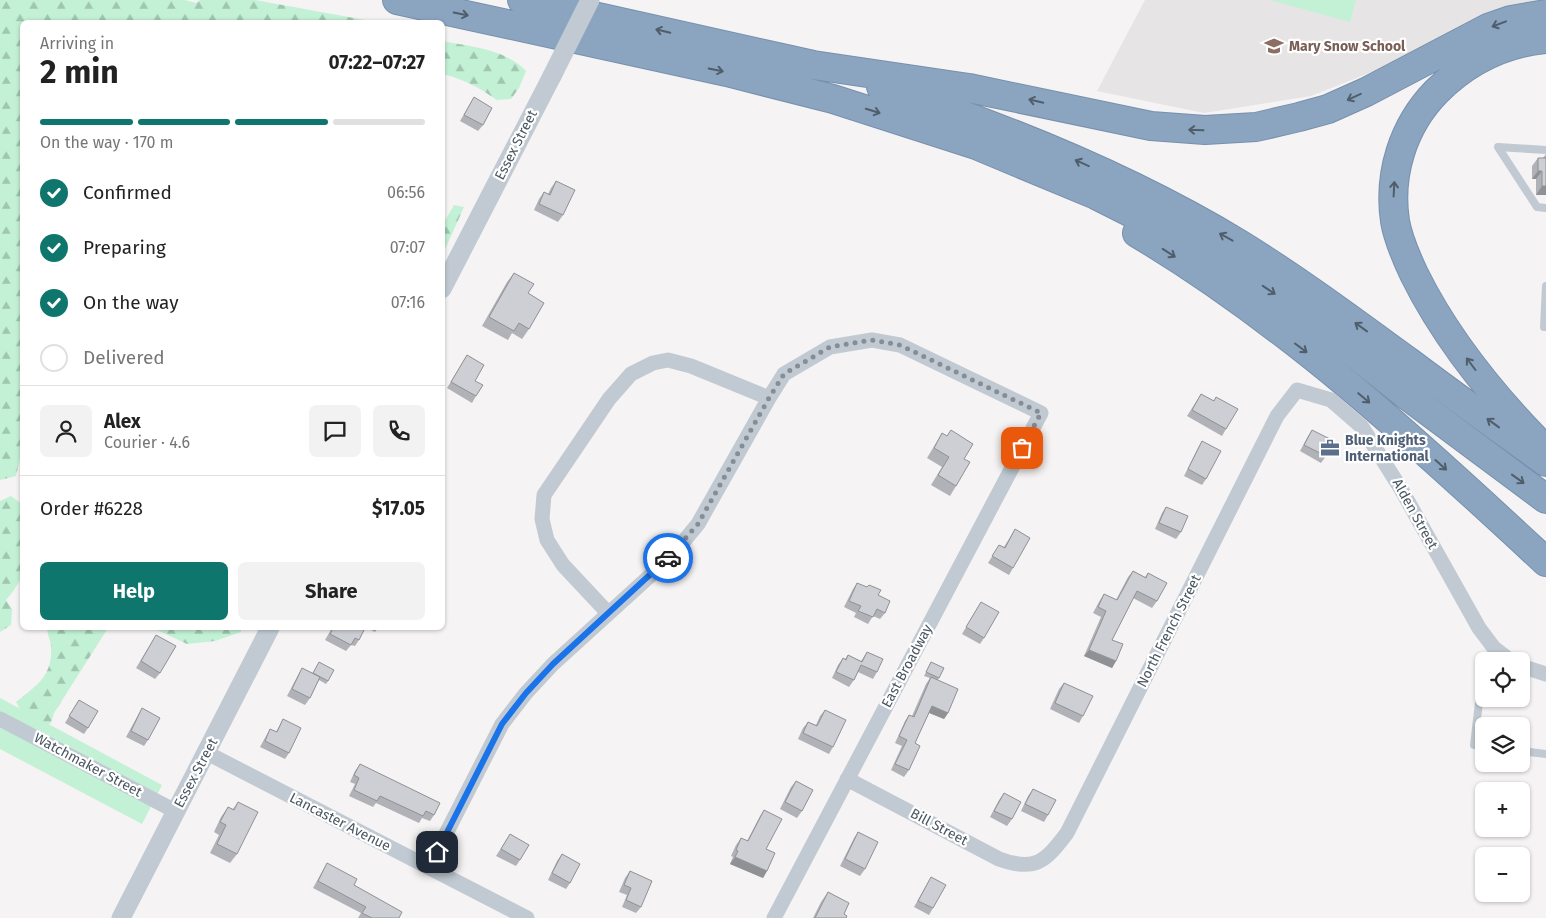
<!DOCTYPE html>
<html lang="en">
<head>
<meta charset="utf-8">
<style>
	body { margin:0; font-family:"Fira Sans",sans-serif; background:#f2f2f2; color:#222; height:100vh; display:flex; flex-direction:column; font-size:19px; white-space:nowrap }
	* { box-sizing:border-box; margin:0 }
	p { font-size:16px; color:#767676 }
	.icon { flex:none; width:28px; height:28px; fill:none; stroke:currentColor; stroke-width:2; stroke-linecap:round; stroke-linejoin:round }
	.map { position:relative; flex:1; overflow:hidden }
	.side { position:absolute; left:20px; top:20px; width:425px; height:610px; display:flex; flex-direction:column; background:#fff; border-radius:8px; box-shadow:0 1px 4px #0004 }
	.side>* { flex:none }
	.fabs { position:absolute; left:1475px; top:652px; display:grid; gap:10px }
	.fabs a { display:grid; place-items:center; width:55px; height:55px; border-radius:8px; background:#fff; box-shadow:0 1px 4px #0004; font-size:25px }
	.pin { position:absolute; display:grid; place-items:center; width:42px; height:42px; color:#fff; margin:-21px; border-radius:10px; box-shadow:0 2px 8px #0006 }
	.courier { position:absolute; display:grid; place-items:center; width:50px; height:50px; margin:-25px; border:4px solid #1a73e8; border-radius:50%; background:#fff; color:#222; box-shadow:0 1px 6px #0007 }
	.overview em { font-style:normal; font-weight:700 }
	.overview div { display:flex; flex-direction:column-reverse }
	.overview { display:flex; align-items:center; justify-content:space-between; height:85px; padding:0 20px }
	h1 { font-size:32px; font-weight:700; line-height:38px }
	.bar { display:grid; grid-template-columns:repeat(4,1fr); gap:8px 5px; align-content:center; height:60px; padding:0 20px }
	.bar i { height:6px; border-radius:4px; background:#e0e0e0 }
	.bar .on { background:#0f766e }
	.bar p { grid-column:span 4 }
	.line { display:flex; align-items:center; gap:12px; padding:0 20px; border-top:1px solid #e0e0e0 }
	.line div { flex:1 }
	.round { display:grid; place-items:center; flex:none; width:52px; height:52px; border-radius:8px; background:#f2f2f2 }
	ol { padding:0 20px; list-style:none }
	li { display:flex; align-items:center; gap:15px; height:55px }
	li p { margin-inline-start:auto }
	li .icon { padding:5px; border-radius:50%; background:#0f766e; color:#fff; stroke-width:4 }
	li:last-child { color:#767676 }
	li i { width:28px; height:28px; border:2px solid #e0e0e0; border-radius:50% }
	.action { display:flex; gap:10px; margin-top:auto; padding:10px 20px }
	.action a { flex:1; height:58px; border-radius:8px; background:#0f766e; color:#fff; font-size:20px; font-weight:700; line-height:58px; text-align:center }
	.action a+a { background:#f2f2f2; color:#222 }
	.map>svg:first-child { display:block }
	.education { fill:#e6e4e5 }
	.green { fill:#c3f1d5 }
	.forest { fill:url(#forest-firs) }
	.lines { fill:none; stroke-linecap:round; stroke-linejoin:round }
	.motorway-casing { stroke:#7690ad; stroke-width:30 }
	.service { stroke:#c1cad2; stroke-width:8 }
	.minor { stroke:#c1cad2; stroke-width:15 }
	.tertiary { stroke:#c1cad2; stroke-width:19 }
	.motorway { stroke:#8ba5c1; stroke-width:28 }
	.tertiary-bridge { stroke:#c1cad2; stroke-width:19 }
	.wall { fill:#b0b2b7 }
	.shaded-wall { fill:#909195 }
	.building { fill:#cdcfd5; stroke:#909195 }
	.oneway { stroke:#505e6b }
	.done { stroke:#868d94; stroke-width:5; stroke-dasharray:0 9 }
	.route { stroke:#1a73e8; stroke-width:6 }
	.labels { text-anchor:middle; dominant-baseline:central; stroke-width:4.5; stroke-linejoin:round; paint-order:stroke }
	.education-label { font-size:14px; font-weight:bold; fill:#785e54; stroke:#fff; text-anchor:start }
	.street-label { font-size:14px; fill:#4a5661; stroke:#fff }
	.service-label { font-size:14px; font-weight:bold; fill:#4e5e75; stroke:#fff; text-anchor:start }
</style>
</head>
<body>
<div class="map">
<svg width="1546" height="918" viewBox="0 0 1546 918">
	<defs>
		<pattern id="forest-firs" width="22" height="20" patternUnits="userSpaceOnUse" patternTransform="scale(1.25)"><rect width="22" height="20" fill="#c3f1d5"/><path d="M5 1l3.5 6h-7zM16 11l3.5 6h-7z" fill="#a0c6b0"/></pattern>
	</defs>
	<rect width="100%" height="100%" fill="#f5f3f3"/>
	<!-- education -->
	<path class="education" d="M1145,0H1546V3L1311,96L1204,113L1097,91Z"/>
	<!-- green -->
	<path class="green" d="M1270,0H1356L1350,22Z
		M0,698L162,785L142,824L0,749Z"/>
	<!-- forest -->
	<path class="forest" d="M0,0H185L196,3L200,0H255L376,22H22V459L20,458L16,476L0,480Z
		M443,41C472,47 505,49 526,71L519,88L511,99L497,100C480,88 463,79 443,74Z
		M454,205L464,207L443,254V224Z
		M11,496L22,504V580H20L14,590L6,600L12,609L11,625L0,632V501Z
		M47,628H108L54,713L51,723L40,727L23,715L16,702C36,686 53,676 51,647C51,641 47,634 47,628Z
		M153,628H241V632L215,641L187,644Z"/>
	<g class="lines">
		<!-- motorway casing -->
		<g class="motorway-casing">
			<path id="motorway" d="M397,0L727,72L833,99L976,145L1096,195L1197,246L1252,279L1331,335L1409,397L1546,499
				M522,0L813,65L969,88L1151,126L1205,130L1256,127L1299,117L1328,109L1366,92L1488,28L1511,20L1546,14
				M881,87C1005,127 1129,177 1241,245C1299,281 1354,322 1409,362C1454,396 1500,429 1546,462
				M1137,233C1288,323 1418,443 1546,562
				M1534,438C1487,389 1444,335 1414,274C1406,257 1398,239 1395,221C1388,174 1403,126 1436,92C1466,62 1503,43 1546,39"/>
		</g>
		<!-- service -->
		<path class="service" d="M1546,150L1498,147L1537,207L1546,208
			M1546,286L1544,327H1546
			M1484,682L1480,694L1474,745L1484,746
			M1521,751L1546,754"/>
		<!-- minor -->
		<path class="minor" d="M608,613L563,565L547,540L542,519L544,495L609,399L631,374L653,363L668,360L691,366L769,398
			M1521,666L1546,674
			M0,719L175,811
			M207,753L527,918
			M847,779L999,859C1035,872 1045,862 1067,833L1277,416L1297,390L1331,400L1362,427L1401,489L1479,628L1494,648L1511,661
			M429,867L502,724L526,693L553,664L652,574L679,547L698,524L769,398L784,374L830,347L872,340L900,345L1041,413L774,918"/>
		<!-- tertiary -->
		<path class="tertiary" d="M442,289L552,76
			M121,918C170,821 221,725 270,628"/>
		<!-- motorway -->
		<use href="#motorway" class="motorway"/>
		<!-- tertiary-bridge -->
		<path class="tertiary-bridge" d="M552,76L590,0"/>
	</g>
	<!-- wall -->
	<path class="wall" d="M474,97L483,125L478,131L460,121Z
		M1546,154V195H1536V179H1532V166L1538,158H1543Z
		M556,181L563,215L558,222L534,210L539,199L544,192L548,194L551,188Z
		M514,273L528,293L529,329L522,339L512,333L508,340L482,326L507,282Z
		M467,355L475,381L476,396L472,403L447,388Z
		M1201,394L1214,401L1216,397L1226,429L1222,436L1187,416Z
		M951,430L964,459L956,486L950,496L931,485L942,467L927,458L942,433L947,436Z
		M1312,430L1326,456L1321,463L1300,451L1308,436Z
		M1202,441L1206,479L1202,485L1184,476L1198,448Z
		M1166,507L1181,532L1176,539L1155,529L1162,513Z
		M1015,529L1013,568L1009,575L988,563L999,545L1004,547Z
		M1133,571L1145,577L1148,573L1157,601L1152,608L1133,598L1112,640L1116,661L1112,668L1084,656L1101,617L1093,613L1100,600L1104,594L1116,600L1128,577Z
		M857,583L878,595L885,613L880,619L873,616L868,624L854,617L856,613L844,607L853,589Z
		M981,602L984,638L980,644L962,634Z
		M332,628H365L359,640L355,646L351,645L346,651L325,640Z
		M367,628H378L375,632Z
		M156,635L160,673L155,679L136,668Z
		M867,652L877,672L873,679L858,672L854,680L849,687L832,678L838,665L843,658L845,659L848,655L861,661Z
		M319,662L328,681L326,684L319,680L310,698L305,705L287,696L298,675L302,668L313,673Z
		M931,662L939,678L938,680L948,713L944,719L929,713L915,743L909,770L904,777L891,770L902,746L895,743L905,721L909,715L912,716L926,684L930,678L924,676Z
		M1064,683L1083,716L1079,723L1050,709L1059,689Z
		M79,700L88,728L84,734L65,723Z
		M142,708L148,740L144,746L126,737L138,715Z
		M825,710L833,747L829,754L798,739L803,728L808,722L816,725L820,716Z
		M283,719L289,753L285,759L260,747L266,736L270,729L276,732Z
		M360,764L434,815L430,821L422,818L419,823L376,803L373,807L349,796L355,784L350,782L355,771Z
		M796,781L802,811L797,818L780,809L791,787Z
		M1033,789L1048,815L1044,822L1021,811L1028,796Z
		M1004,793L1012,819L1007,826L990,817L999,800Z
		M238,802L237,854L230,863L210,853L219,835L214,832L221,817L228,807L233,809Z
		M764,810L767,871L763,878L730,864L733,857L731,856L736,845L741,838L747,841L760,816Z
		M858,832L865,869L860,876L840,866L854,838Z
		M510,834L520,860L516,866L496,856Z
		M562,854L570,883L566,889L548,880L557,861Z
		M327,863L354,885L399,918H358L361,913L313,888L323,870Z
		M630,871L641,907L636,913L622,907L627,895L619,892L625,878Z
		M931,877L933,908L929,915L914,907L927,884Z
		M828,892L844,914L846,918H813L821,902Z"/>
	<!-- shaded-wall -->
	<path class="shaded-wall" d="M1538,171H1542L1536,179H1532Z
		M1542,186H1546V195H1536Z
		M1089,650L1116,661L1112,668L1084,656Z
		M932,706L948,713L944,719L927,712Z
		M735,857L767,871L763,878L730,864Z"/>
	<!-- building -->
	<path class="building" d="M474,97L492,108L483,125L464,115Z
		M1538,158H1546V186H1542V171H1538Z
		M556,181L575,190L563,215L539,204L544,192L550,195Z
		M514,273L534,284L528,293L544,303L529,329L519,323L514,331L489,317Z
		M467,355L484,365L475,381L483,385L476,396L451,382Z
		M1201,394L1214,401L1216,397L1238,409L1226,429L1192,410Z
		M951,430L973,444L964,459L970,462L956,486L938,475L949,457L934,448L942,433L947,436Z
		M1312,430L1334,441L1326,456L1304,445Z
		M1202,441L1221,451L1206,479L1188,469Z
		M1166,507L1188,516L1181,532L1159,523Z
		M1015,529L1030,538L1013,568L992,556L999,545L1005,548Z
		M1133,571L1146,578L1148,573L1167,583L1157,601L1137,591L1112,640L1123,644L1116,661L1089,650L1106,611L1098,607L1104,594L1117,600Z
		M857,583L867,587L869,585L881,590L878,595L890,601L885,613L877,609L873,617L858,611L861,606L849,601Z
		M981,602L999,612L984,638L966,627Z
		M333,628H365L359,640L355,638L351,645L330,634Z
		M156,635L176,646L160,673L141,661Z
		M867,652L883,659L877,672L861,665L854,680L836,672L843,658L846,660L848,655L862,662Z
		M319,662L334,670L328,681L313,673Z
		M931,662L944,668L939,678L926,672Z
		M302,668L320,677L310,698L292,689Z
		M931,677L958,689L948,713L932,706L915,743L920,746L909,770L895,764L907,740L899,736L909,715L914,717Z
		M1064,683L1093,696L1083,716L1055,703Z
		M79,700L98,711L88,728L69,716Z
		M142,708L160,718L148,740L131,731Z
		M825,710L846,720L833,747L803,733L808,722L817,726Z
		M283,719L301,728L289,753L265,741L270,729L277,732Z
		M360,764L440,803L434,815L426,811L423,816L380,796L377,801L354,790L359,778L354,775Z
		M796,781L813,790L802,811L785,802Z
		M1033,789L1056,800L1048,815L1025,804Z
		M1004,793L1021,802L1012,819L994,811Z
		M238,802L258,812L237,854L217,844L226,825L220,822L228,807L234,810Z
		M764,810L782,819L766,849L775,853L767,871L735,857L738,851L736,850L741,838L748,841Z
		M858,832L878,842L865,869L845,859Z
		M510,834L529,845L520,860L501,849Z
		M562,854L580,864L570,883L552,873Z
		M327,863L357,879L354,885L402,912L399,918H372L362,913L366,907L318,881Z
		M630,871L652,881L641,907L626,900L631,888L624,885Z
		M931,877L946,885L933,908L918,901Z
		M828,892L849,903L844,914L847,916L846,918H815Z"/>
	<!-- one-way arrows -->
	<defs><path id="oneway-shaft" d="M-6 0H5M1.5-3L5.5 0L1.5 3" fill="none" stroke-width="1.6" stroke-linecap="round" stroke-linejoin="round" transform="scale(1.25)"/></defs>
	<g class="oneway">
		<use href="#oneway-shaft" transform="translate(461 14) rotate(12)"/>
		<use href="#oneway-shaft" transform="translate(1499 24) rotate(159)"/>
		<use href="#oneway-shaft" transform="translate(663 31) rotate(-167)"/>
		<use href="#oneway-shaft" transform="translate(716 70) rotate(12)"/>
		<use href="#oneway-shaft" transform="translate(1354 97) rotate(155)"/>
		<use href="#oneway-shaft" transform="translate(1036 101) rotate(-167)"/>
		<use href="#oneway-shaft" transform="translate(873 111) rotate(17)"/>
		<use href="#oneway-shaft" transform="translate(1196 130) rotate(-178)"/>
		<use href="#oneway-shaft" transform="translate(1082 163) rotate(-156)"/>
		<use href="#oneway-shaft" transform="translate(1394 189) rotate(-87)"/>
		<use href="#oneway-shaft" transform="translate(1226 237) rotate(-151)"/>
		<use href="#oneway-shaft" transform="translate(1169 253) rotate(33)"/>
		<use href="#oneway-shaft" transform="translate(1269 290) rotate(34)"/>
		<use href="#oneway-shaft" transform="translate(1361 327) rotate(-144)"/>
		<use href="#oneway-shaft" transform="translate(1301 348) rotate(37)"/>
		<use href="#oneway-shaft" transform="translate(1471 364) rotate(-127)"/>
		<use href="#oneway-shaft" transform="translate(1364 398) rotate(40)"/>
		<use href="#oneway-shaft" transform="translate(1493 423) rotate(-144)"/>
		<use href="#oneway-shaft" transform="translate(1441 465) rotate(42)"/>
		<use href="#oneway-shaft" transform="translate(1518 479) rotate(36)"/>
	</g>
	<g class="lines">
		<!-- done -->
		<path class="done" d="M668,558L698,524L769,398L784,374L830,347L872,340L900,345L1041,413L1022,448"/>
		<!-- route -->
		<path class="route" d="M437,852L502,724L526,693L553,664L668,558"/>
	</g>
	<!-- icons -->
	<defs>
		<g id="school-bare" transform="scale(1.5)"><path d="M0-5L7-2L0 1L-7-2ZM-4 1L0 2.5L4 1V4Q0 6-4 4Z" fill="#8d6e63" stroke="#fff" stroke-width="2.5" paint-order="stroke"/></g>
		<g id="office-bare" transform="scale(1.5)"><path d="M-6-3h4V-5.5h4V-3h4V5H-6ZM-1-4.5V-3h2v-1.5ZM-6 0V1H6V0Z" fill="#5c6f8a" stroke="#fff" stroke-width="2.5" paint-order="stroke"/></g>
	</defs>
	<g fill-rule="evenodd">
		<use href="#school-bare" x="1274" y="46"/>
		<use href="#office-bare" x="1330" y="448"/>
	</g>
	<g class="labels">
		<!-- education labels -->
		<g class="education-label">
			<text x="1289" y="46">Mary Snow School</text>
		</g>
		<!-- street labels -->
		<g class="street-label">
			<text transform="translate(516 145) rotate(-63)">Essex Street</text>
			<text transform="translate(1415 514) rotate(61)">Alden Street</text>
			<text transform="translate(1169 631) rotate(-63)">North French Street</text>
			<text transform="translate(907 666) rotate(-62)">East Broadway</text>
			<text transform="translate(88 765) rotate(28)">Watchmaker Street</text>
			<text transform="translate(196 773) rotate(-62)">Essex Street</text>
			<text transform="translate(340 822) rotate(27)">Lancaster Avenue</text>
			<text transform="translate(939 827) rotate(28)">Bill Street</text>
		</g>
		<!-- service labels -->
		<g class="service-label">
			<text x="1345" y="440">Blue Knights<tspan x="1345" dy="16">International</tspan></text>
		</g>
	</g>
</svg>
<div class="fabs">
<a><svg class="icon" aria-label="locate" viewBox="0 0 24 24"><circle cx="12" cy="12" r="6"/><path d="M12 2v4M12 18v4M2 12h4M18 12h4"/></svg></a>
<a><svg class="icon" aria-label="layers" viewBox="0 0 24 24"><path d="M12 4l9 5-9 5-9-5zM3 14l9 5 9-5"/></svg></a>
<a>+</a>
<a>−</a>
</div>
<div class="pin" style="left:1022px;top:448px;background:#ea580c"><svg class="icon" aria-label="bag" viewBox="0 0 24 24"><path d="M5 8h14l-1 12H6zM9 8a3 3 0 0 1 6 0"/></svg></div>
<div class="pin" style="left:437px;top:852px;background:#1f2937"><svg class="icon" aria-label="home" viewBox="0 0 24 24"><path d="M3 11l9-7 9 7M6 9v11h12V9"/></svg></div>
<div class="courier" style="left:668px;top:558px"><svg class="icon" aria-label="car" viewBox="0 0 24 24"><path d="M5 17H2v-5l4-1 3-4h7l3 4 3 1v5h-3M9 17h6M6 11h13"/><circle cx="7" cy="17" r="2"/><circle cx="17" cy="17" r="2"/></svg></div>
<section class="side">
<div class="overview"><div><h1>2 min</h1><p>Arriving in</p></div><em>07:22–07:27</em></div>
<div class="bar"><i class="on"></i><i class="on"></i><i class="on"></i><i></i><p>On the way · 170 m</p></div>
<ol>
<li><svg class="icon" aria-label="check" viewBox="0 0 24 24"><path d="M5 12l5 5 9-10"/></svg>Confirmed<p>06:56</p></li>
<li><svg class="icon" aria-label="check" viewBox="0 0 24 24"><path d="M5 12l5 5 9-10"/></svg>Preparing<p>07:07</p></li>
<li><svg class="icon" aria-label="check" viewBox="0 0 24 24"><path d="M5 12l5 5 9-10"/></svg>On the way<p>07:16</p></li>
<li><i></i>Delivered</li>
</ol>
<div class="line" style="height:90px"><a class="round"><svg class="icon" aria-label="person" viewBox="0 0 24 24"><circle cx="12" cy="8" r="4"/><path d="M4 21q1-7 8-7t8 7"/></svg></a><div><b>Alex</b><p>Courier · 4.6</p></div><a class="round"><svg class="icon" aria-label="chat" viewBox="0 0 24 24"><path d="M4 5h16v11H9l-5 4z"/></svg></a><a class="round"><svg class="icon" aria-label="phone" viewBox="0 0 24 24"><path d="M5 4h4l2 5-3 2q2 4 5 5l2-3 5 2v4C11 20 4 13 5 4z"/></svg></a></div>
<div class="line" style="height:65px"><div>Order #6228</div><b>$17.05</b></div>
<div class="action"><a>Help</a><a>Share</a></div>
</section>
</div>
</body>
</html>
